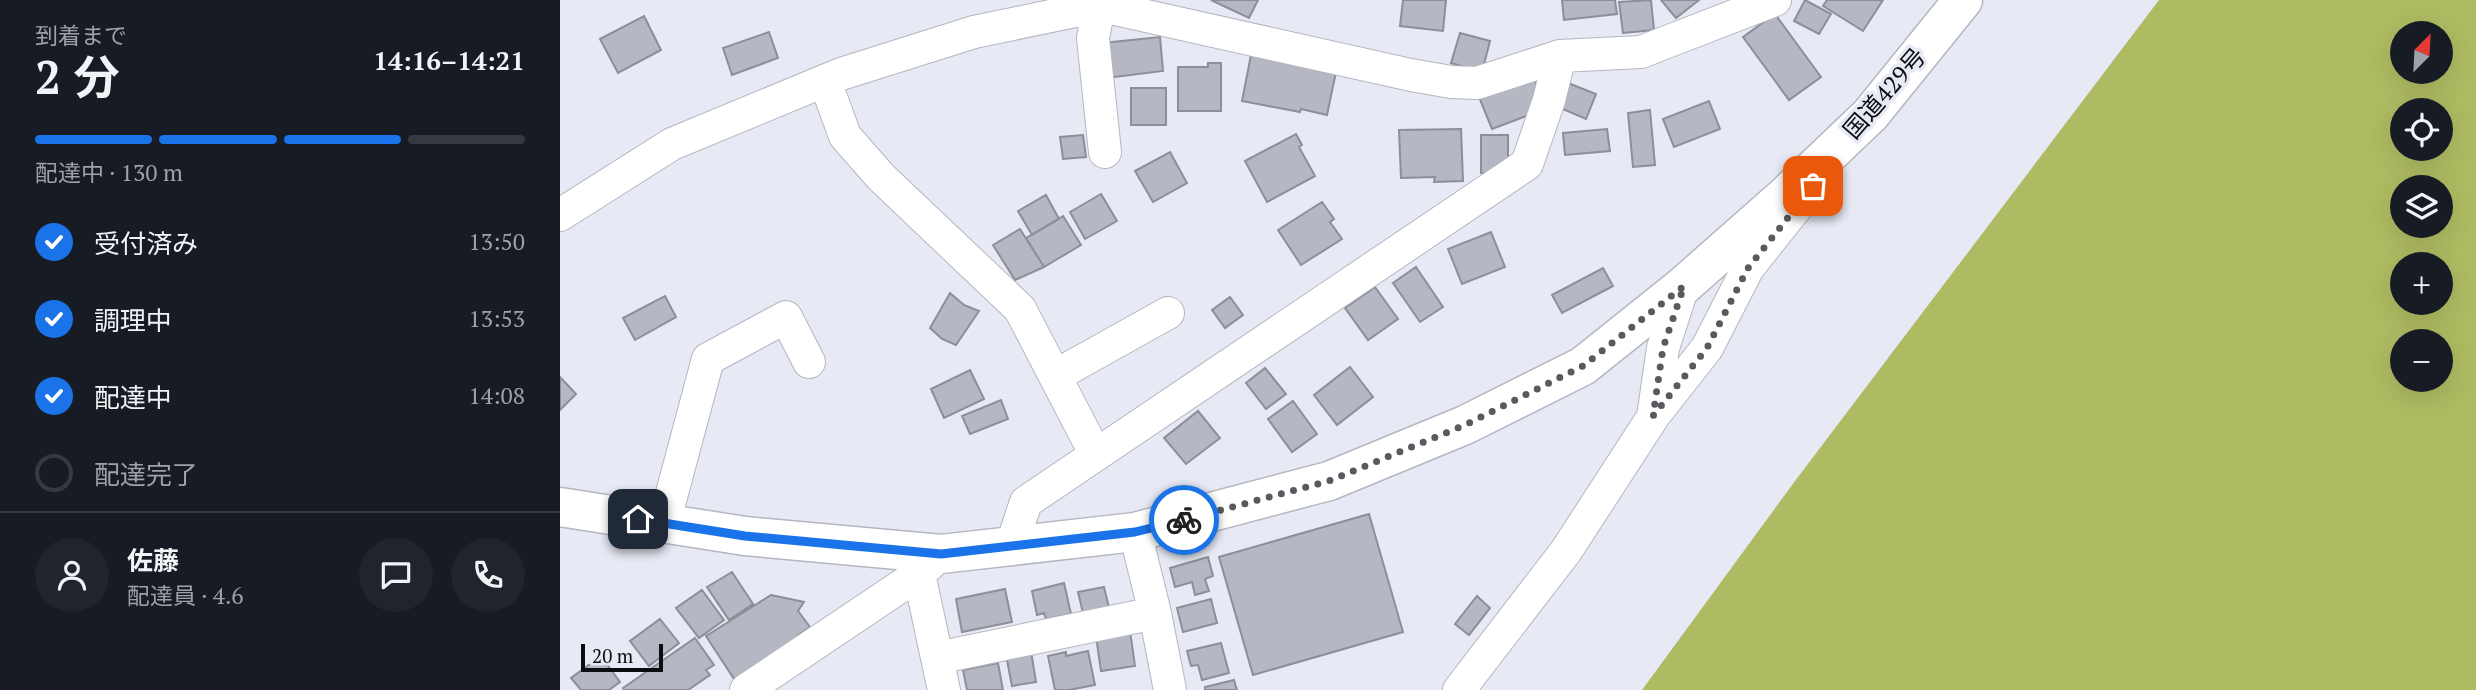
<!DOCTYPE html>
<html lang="ja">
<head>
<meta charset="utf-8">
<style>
	body { margin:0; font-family:"PT Serif","Noto Sans JP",serif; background:#20242c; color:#f1f3f6; height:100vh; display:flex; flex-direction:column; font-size:26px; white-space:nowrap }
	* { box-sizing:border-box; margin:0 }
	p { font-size:23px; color:#9ea1a6 }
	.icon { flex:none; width:38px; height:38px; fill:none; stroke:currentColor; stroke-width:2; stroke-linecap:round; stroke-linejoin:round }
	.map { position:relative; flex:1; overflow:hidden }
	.sheet { display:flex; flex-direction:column; background:#171b24; width:560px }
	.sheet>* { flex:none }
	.needle { width:46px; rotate:24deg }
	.fabs { position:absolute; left:1830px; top:21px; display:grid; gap:14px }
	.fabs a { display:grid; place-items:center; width:63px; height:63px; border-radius:50%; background:#171b24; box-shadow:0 7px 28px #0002; font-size:35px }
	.scale { position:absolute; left:21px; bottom:18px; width:82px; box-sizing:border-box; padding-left:7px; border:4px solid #0c0d10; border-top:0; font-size:19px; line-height:24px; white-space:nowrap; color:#0c0d10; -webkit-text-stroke:5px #e7e9f4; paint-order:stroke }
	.pin { position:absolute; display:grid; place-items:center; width:60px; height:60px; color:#fff; margin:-30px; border-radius:14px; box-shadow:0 4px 10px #0006 }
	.courier { position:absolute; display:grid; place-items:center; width:70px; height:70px; margin:-35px; border:5px solid #1a73e8; border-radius:50%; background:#fff; color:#222; box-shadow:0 2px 9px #0007 }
	.overview em { font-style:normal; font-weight:700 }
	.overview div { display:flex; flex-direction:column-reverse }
	.overview { display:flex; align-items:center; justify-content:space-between; height:119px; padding:0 35px }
	h1 { font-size:46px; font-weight:700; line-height:52px }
	.bar { display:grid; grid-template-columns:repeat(4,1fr); gap:10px 7px; align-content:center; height:84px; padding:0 35px }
	.bar i { height:9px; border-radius:5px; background:#363941 }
	.bar .active { background:#1a73e8 }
	.bar p { grid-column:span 4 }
	.line { display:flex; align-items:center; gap:18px; padding:0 35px; border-top:2px solid #363941 }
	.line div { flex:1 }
	.round { display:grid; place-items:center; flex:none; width:74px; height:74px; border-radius:37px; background:#20242c }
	ol { padding:0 35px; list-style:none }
	li { display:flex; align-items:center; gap:21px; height:77px }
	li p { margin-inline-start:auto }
	li .icon { padding:7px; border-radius:50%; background:#1a73e8; color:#fff; stroke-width:4 }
	li:last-child { color:#9ea1a6 }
	li i { width:38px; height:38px; border:4px solid #363941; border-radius:50% }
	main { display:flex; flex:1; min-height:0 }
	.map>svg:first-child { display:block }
	.water { fill:#afbb62; fill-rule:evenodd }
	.building { fill:#b5b7c2; stroke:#8c8e98; stroke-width:2 }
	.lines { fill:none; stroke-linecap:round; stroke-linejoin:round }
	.minor-casing { stroke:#b4b6c1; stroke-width:34 }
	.highway-casing { stroke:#b4b6c1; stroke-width:41 }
	.minor { stroke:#fff; stroke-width:32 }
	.highway { stroke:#fff; stroke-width:38 }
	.done { stroke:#595a60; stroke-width:7; stroke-dasharray:0 12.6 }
	.route { stroke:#1a73e8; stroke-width:9 }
	.labels { text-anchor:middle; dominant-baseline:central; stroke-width:7; stroke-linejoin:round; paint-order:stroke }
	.street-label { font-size:24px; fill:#0c0d10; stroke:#e7e9f4 }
</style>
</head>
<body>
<main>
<section class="sheet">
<div class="overview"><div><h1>2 分</h1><p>到着まで</p></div><em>14:16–14:21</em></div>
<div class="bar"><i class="active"></i><i class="active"></i><i class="active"></i><i></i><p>配達中 · 130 m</p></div>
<ol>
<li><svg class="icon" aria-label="check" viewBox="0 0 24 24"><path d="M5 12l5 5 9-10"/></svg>受付済み<p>13:50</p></li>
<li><svg class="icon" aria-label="check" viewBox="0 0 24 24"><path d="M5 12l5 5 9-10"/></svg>調理中<p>13:53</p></li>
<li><svg class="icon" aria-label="check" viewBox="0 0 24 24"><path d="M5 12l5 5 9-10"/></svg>配達中<p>14:08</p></li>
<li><i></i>配達完了</li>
</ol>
<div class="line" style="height:126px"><a class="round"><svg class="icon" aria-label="person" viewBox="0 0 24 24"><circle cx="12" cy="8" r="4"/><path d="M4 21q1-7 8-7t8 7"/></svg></a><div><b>佐藤</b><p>配達員 · 4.6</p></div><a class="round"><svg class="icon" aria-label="chat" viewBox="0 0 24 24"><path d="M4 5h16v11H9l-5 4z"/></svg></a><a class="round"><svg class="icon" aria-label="phone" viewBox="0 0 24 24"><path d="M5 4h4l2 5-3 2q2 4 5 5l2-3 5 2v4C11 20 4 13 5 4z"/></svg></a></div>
</section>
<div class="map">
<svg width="1916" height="690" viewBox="0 0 1916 690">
	<rect width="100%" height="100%" fill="#e7e9f4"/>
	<!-- water -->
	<path class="water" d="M1599,0H1916V690H1082L1235,481ZM1843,33H1881V72H1843ZM1843,110H1881V149H1843ZM1843,187H1881V226H1843ZM1843,264H1881V303H1843ZM1843,341H1881V380H1843Z"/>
	<!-- building -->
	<path class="building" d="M651,0H698L689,18Z
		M843,0H886L883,31L840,26Z
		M1002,0H1055L1057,14L1004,20Z
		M1091,0L1094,30L1063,33L1059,2Z
		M1101,0H1139L1116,18Z
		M1245,0L1271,14L1259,34L1234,21Z
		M1267,0H1323L1303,31L1263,6Z
		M1215,14L1261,77L1229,100L1183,37Z
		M84,16L101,50L58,73L40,39Z
		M209,32L218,58L172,75L163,48Z
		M900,33L930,41L922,72L891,63Z
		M600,37L603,71L547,78L543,43Z
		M691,55L776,72L767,115L741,109L740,112L682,101Z
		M648,63H661V111H618V67H648Z
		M973,76L982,98L977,112L932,129L919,97Z
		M1008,83L1036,94L1026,119L998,107Z
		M571,88H606V125H571Z
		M1149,101L1160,129L1114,147L1103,119Z
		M1090,110L1095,165L1073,167L1068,113Z
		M901,129L903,181L874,182L875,177L841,178L839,130Z
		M1047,129L1050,151L1005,155L1003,133Z
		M736,134L742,145L739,147L755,176L707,202L685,161Z
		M523,135L526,157L503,159L500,137Z
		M921,135H948V173H921Z
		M610,152L627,183L593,202L575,171Z
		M541,194L557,221L525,239L510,212Z
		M486,195L499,219L472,235L458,211Z
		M762,202L774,219L770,222L782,239L741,265L718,230Z
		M503,216L521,245L484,267L466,238Z
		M460,229L484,267L455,280L433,245Z
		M931,232L945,267L902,284L888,249Z
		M856,267L883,307L860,322L833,283Z
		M1043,268L1053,286L1002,313L992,295Z
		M815,287L838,319L808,340L785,308Z
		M390,293L404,305L419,311L396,345L382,339L370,328Z
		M105,296L116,317L75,340L63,318Z
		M670,297L683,315L665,328L652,310Z
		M790,367L813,397L777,425L754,395Z
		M705,368L726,394L706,409L686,383Z
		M410,370L424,399L384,418L371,389Z
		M0,377L16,394L0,410Z
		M441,400L448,419L410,434L402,416Z
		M733,401L757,434L732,452L708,419Z
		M638,411L660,438L626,464L604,438Z
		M809,514L843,632L693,675L659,557Z
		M648,557L653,576L645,579L649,591L635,595L632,582L615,587L610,568Z
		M172,572L193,604L169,620L147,587Z
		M504,583L511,614L486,619L484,613L477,615L472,591Z
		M544,587L550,612L524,617L518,592Z
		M445,589L452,622L402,632L396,599Z
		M142,590L164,620L139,638L116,608Z
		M211,595L244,602L238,611L250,627L237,636L243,643L178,685L146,636Z
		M917,596L930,608L909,635L895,624Z
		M651,599L657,623L623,632L617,608Z
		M100,619L119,643L89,666L70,641Z
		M570,631L575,666L541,671L536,636Z
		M135,638L154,665L146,670L150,675L128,690H64L63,688Z
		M661,643L669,673L642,680L638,665L631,666L627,651Z
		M471,651L476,682L452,686L446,655Z
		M528,651L535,685L509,690H495L488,656L506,652V656Z
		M41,656L60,682L49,690H21L11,678Z
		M438,663L443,690H407L403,670Z
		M674,680L677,690H645V687Z"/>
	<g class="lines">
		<!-- minor casing -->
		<g class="minor-casing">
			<path id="minor" d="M519,1L851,75L891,82L917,83L1000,56L1081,52L1215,0
				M265,81L285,136L321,177L460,309L536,455
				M0,215L112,144L281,74L414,32L539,6L533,38L545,152
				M495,376L608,313
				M1095,414L1147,348L1188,268L1250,190
				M104,523L148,359L226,317L249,362
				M575,532L595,613L610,690
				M451,547L466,502L967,164L989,100L1000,56
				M359,574L384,690
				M377,658L595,613
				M186,690L359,574L381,554
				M899,690L1006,551L1093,417L1103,348L1123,286"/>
		</g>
		<!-- highway casing -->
		<g class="highway-casing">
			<path id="highway" d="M0,507L185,536L381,554L575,532L769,481L905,425L1023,366L1123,286L1225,196L1310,115L1403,0"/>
		</g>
		<!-- minor -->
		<use href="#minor" class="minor"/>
		<!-- highway -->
		<use href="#highway" class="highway"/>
	</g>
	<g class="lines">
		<!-- done -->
		<path class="done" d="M624,520L769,481L905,425L1023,366L1124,286L1103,348L1093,416L1147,348L1188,268L1253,186"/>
		<!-- route -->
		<path class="route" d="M78,519L185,536L381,554L575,532L624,520"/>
	</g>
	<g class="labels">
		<!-- street labels -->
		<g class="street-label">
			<text transform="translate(1324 93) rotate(-49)">国道429号</text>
		</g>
	</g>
</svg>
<div class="fabs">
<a><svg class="needle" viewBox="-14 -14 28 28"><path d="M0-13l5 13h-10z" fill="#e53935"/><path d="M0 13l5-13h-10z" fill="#9ea1a6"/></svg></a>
<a><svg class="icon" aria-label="locate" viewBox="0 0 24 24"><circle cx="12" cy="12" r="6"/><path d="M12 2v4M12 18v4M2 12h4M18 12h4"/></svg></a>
<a><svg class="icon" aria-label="layers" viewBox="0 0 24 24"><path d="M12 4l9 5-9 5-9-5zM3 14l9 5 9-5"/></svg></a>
<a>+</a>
<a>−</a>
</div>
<div class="scale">20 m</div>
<div class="pin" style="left:1253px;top:186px;background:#ea580c"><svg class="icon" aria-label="bag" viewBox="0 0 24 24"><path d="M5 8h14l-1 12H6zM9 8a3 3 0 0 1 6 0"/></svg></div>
<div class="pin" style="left:78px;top:519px;background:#1f2937"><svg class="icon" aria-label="home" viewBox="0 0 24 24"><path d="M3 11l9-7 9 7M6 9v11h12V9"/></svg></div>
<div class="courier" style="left:624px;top:520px"><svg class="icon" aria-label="bike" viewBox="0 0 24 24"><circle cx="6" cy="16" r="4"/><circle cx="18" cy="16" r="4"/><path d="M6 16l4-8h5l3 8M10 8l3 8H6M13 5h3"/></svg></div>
</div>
</main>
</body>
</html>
